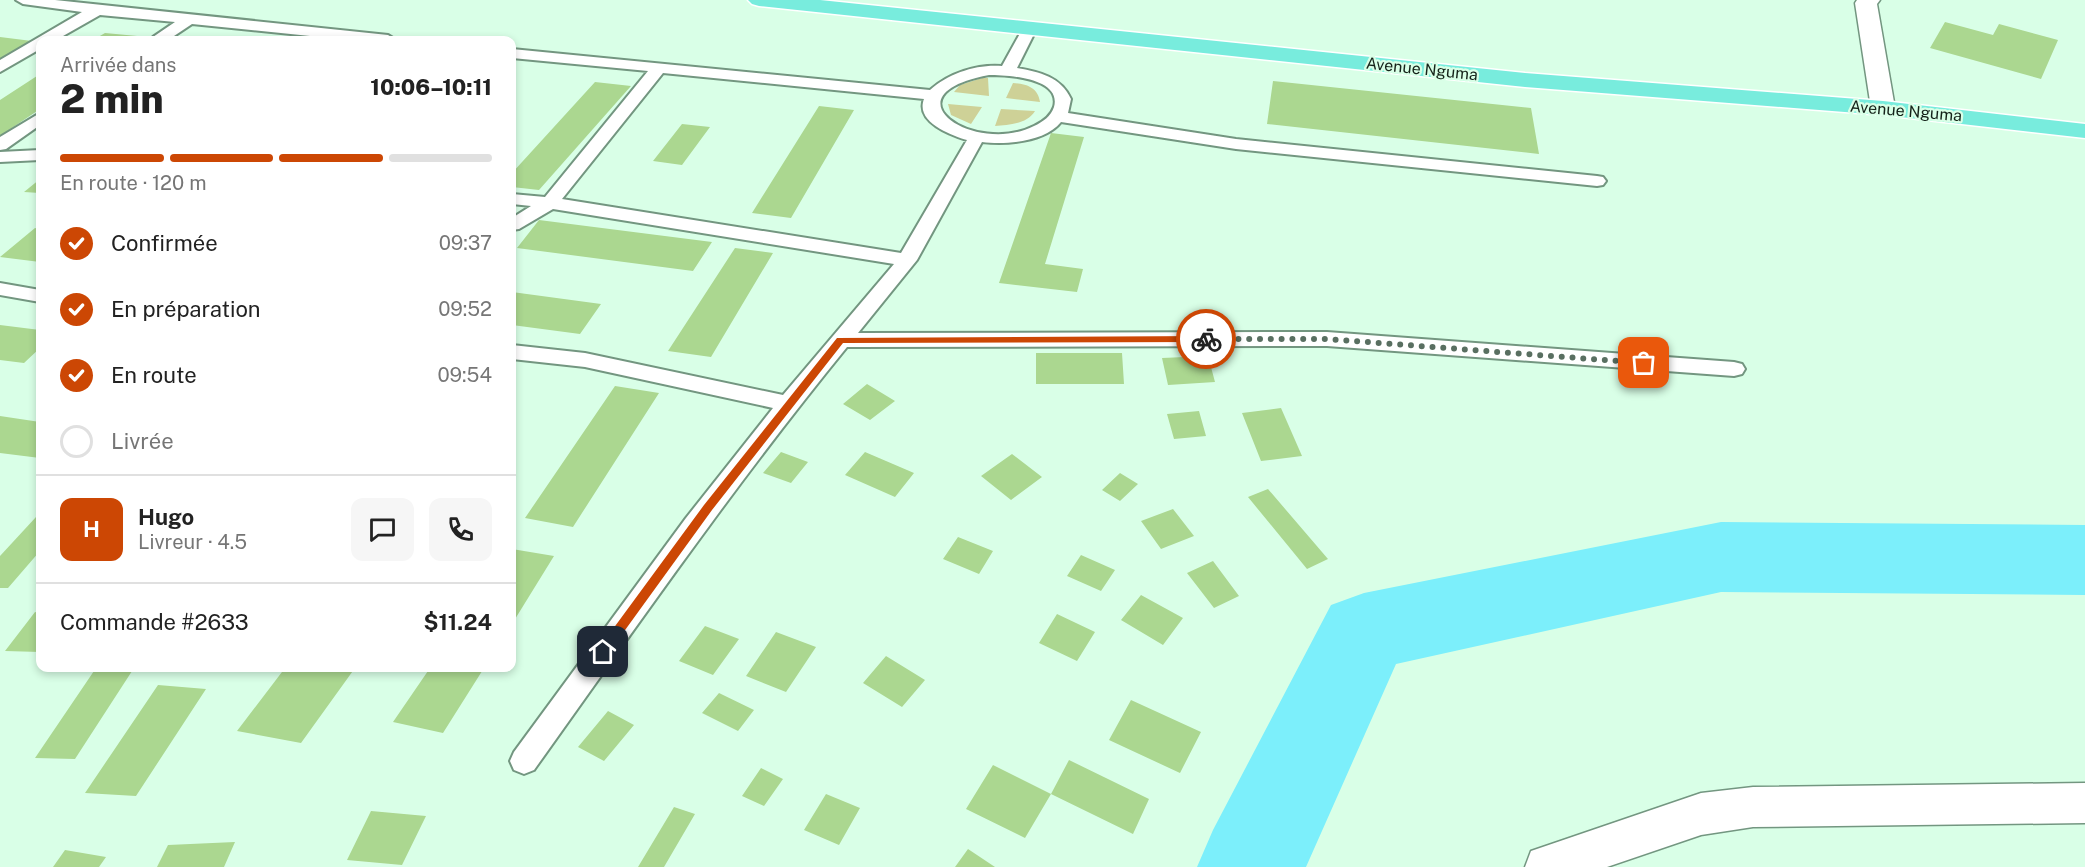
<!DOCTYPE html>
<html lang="fr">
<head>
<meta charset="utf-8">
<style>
	body { margin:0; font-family:"Public Sans",sans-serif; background:#f6f6f6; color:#222; height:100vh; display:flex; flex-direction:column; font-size:22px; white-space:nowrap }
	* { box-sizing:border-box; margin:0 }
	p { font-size:20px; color:#767676 }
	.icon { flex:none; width:33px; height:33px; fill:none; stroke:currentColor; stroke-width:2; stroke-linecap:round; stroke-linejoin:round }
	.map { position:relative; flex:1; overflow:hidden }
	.side { position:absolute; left:36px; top:36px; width:480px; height:636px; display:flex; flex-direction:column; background:#fff; border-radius:12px; box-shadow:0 3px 9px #0003 }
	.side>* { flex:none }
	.pin { position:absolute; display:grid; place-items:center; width:51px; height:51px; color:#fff; margin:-26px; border-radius:12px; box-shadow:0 3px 9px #0006 }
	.courier { position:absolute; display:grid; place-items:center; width:60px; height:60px; margin:-30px; border:4px solid #cc4704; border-radius:50%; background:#fff; color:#222; box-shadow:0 2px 8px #0007 }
	.headline em { font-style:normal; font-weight:800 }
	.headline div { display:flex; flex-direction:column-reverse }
	.headline { display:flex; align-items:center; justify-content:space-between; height:102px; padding:0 24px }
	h1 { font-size:39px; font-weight:800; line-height:45px }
	.bar { display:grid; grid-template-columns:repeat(4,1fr); gap:9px 6px; align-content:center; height:72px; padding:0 24px }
	.bar i { height:8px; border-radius:4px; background:#e0e0e0 }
	.bar .current { background:#cc4704 }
	.bar p { grid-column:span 4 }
	.line { display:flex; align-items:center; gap:15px; padding:0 24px; border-top:2px solid #e0e0e0 }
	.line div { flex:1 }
	.round { display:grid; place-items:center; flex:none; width:63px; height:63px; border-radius:12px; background:#f6f6f6 }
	ol { padding:0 24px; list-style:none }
	li { display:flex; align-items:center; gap:18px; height:66px }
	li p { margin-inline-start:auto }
	li .icon { padding:6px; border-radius:50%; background:#cc4704; color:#fff; stroke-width:4 }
	li:last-child { color:#767676 }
	li i { width:33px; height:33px; border:3px solid #e0e0e0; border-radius:50% }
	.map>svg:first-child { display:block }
	.green { fill:#ced197 }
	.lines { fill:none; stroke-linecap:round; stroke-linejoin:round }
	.river { fill:#7ceffb; fill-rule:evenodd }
	.building { fill:#abd790 }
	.service-casing { stroke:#739680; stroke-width:4 }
	.minor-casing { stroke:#739680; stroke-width:3 }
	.primary-casing { stroke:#fff; stroke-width:3 }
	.service { fill:#fff; fill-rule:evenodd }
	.minor { fill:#fff; fill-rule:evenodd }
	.primary { fill:#78ecdd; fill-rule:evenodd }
	.route { fill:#cc4704 }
	.done { stroke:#596f61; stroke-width:6; stroke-dasharray:0 10.8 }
	.labels { text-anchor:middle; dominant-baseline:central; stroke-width:4.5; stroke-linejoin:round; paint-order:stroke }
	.far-street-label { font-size:16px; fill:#142219; stroke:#d9ffe7 }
</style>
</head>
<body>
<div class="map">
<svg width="2085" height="867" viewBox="0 0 2085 867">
	<rect width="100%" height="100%" fill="#d9ffe7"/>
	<!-- green -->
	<path class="green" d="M982,78H988L989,96L954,92L960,85Z
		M1013,83C1026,84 1038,87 1040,102L1006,98Z
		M948,104L982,107L971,124L951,115Z
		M1001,109L1035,111C1027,124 1009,125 995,126Z"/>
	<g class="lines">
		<!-- river -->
		<path class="river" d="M1721,522L2085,525V595L1721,592L1396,664L1306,867H1197L1213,830L1331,605L1364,593Z"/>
	</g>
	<!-- building -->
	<path class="building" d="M1945,22L1993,35L1999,24L2058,40L2041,79L1930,48Z
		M105,33L148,37L143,40H93Z
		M0,37L32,41L0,60Z
		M40,74V109L0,136V100Z
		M1273,81L1531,108L1539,154L1267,124Z
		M595,82L631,86L539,190L512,187V173Z
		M819,106L854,110L791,218L752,213Z
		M682,124L710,127L682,165L653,161Z
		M1051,133L1084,137L1045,264L1083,269L1077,292L999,283Z
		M40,179V193L24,192Z
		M539,220L712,242L693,271L517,248Z
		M35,228L40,229V262L0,257Z
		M735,248L773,253L711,357L668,351Z
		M512,292L601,304L580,334L512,325Z
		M0,325L40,330V348L24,363L0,360Z
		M1036,353H1122L1124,384H1036Z
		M1208,356L1215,382L1168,385L1162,358Z
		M867,384L895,401L870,420L843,404Z
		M615,386L659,393L573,527L525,518Z
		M1281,408L1302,456L1261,461L1242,413Z
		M1199,411L1206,436L1174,439L1167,414Z
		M0,416L40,422V458L0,453Z
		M781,452L808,462L791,483L763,473Z
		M865,452L914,473L895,497L845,475Z
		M1012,454L1042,477L1011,500L981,476Z
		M1120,473L1138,484L1120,501L1102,490Z
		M1268,489L1328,559L1307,569L1248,497Z
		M1173,509L1194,536L1161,549L1141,521Z
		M36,517H40V551L8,588H0V556Z
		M958,537L993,551L979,574L943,559Z
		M512,549L554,556L512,624Z
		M1081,555L1115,570L1101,591L1067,576Z
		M1213,561L1239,596L1214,608L1187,573Z
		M1141,595L1183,618L1163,645L1121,620Z
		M35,612L40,613V652L5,651Z
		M1057,614L1095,632L1077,661L1039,643Z
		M705,626L739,639L713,675L679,661Z
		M776,632L816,647L786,692L746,676Z
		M886,656L925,680L902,707L863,683Z
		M96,668H134L75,759L35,758Z
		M285,668H355L301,743L237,731Z
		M430,668H484L443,733L393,722Z
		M158,685L206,689L136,796L85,793Z
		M719,693L754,710L738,731L702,713Z
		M1131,700L1201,732L1180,773L1109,740Z
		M608,711L634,725L604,761L578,747Z
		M1069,760L1149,799L1133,834L1051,794Z
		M993,765L1051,794L1025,838L966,809Z
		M761,768L783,779L764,806L742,796Z
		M826,794L860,808L839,845L804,830Z
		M674,807L695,814L664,867H638Z
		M371,811L426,816L402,865L347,860Z
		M235,842L224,867H157L168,845Z
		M968,849L995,867H955Z
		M65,850L106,857L99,867H53Z"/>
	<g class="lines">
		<!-- service casing -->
		<g class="service-casing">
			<path id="service" d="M16,0H55L388,35L396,40H349L192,24L168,40H151L153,37L175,22L100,15L56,40H40V49L0,72V60L82,12L23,4Z
				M1030,24L1037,28L1017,68C1040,72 1061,77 1071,99L1068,113L1236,139L1597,176L1603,177L1606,181L1603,185L1597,186L1236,149L1061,122C1045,142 1006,145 982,142L917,260L858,333L1327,332L1734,362L1742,364L1745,369L1742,374L1734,376L1327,346L847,347C736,483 636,627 534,770L524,774L514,770L510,761L514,752L686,518L773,408L585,367L512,359V345L585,353L783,395L894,264L553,209L519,229L512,230V218L531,206L512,204V194L545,197L648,71L512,58V49L930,90C949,73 977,64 1002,66L1023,28ZM663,73L924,99C915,122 951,135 967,140L901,253L562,199ZM989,75C1008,75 1062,78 1054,107C1051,116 1043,122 1034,126C975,156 883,95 989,75Z
				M40,113V125L6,149L0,150V137Z
				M40,150V160L0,162V152Z
				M0,283L40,290V302L0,295Z"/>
		</g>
		<!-- minor casing -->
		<g class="minor-casing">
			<path id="minor" d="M1857,0H1880L1877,4L1895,108L1892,113L1883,115L1874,113L1871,108L1855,3Z
				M2085,783V823L1753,827L1701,835L1607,867H1525L1531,851L1701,793L1753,787Z"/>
		</g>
		<!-- primary casing -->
		<g class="primary-casing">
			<path id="primary" d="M748,0H820L1525,73L1883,101L2085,124V138L1883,115L1525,87L759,6L752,4Z"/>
		</g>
		<!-- service -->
		<use href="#service" class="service"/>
		<!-- minor -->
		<use href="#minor" class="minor"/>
		<!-- primary -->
		<use href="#primary" class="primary"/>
	</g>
	<!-- route -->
	<path class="route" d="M1206,336L1209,337V342L843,343L712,510L607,655H599V648L704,505L837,338Z"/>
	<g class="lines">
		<!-- done -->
		<path class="done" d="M1206,339H1327L1644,363"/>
	</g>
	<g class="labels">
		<!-- far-street labels -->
		<g class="far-street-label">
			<text transform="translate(1422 69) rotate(6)">Avenue Nguma</text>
			<text transform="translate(1906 111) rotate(5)">Avenue Nguma</text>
		</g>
	</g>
</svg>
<div class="pin" style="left:1644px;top:363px;background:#ea580c"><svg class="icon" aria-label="bag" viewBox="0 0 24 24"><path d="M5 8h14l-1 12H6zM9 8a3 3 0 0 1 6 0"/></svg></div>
<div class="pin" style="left:603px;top:652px;background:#1f2937"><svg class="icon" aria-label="home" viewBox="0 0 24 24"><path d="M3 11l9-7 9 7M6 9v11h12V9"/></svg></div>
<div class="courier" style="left:1206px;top:339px"><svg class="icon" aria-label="bike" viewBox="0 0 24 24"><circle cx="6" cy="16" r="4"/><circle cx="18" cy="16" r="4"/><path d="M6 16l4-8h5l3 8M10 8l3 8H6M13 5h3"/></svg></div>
<section class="side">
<div class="headline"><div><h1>2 min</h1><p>Arrivée dans</p></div><em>10:06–10:11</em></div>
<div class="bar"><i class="current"></i><i class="current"></i><i class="current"></i><i></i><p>En route · 120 m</p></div>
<ol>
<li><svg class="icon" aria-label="check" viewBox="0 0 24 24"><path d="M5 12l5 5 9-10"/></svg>Confirmée<p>09:37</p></li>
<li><svg class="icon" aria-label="check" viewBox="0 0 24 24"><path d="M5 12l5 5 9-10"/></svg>En préparation<p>09:52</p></li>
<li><svg class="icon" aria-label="check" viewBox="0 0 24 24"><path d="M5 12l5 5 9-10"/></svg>En route<p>09:54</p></li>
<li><i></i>Livrée</li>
</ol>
<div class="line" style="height:108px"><b class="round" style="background:#cc4704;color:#fff">H</b><div><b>Hugo</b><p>Livreur · 4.5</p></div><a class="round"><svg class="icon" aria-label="chat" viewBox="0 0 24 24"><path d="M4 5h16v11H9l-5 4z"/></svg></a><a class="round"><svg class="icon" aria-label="phone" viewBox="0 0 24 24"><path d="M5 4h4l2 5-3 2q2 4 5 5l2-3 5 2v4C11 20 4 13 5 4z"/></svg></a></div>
<div class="line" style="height:78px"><div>Commande #2633</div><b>$11.24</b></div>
</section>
</div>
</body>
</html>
